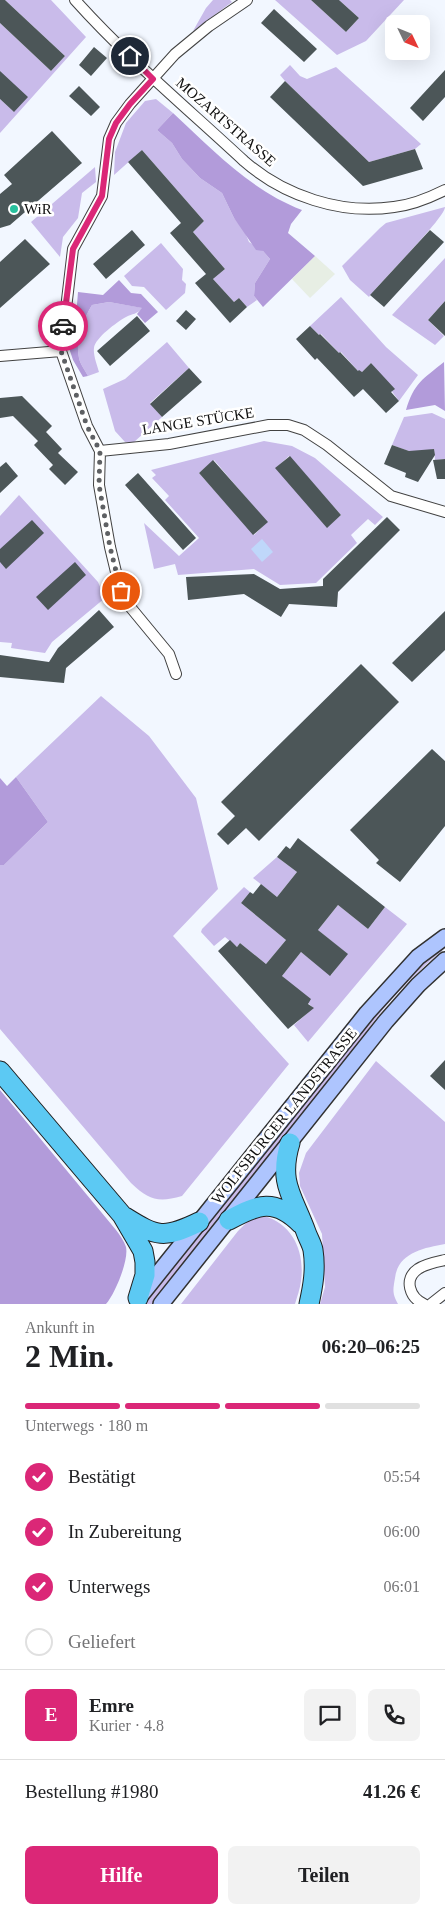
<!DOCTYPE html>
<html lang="de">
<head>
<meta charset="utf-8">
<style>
	body { margin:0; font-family:Georgia,serif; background:#f2f2f2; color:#202124; height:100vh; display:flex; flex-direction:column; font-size:19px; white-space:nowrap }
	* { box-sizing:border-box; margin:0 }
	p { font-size:16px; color:#757577 }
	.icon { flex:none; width:28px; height:28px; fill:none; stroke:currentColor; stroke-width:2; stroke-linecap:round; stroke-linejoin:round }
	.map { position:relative; height:1304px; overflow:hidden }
	.details { display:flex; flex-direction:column; background:#fff; flex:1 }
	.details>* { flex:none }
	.needle { width:32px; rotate:133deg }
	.tools { position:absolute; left:385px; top:15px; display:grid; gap:10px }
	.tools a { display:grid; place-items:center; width:45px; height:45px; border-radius:8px; background:#fff; box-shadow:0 5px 20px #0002; font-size:25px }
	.pin { position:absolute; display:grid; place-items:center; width:42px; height:42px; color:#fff; margin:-21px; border:2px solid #fff; border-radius:50%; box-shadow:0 1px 5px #0007 }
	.courier { position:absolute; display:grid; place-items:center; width:50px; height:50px; margin:-25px; border:4px solid #db2777; border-radius:50%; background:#fff; color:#222; box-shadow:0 1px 6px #0007 }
	.summary em { font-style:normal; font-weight:800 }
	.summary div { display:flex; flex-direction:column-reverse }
	.summary { display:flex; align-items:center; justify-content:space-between; height:85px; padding:0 25px }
	h1 { font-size:32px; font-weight:800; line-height:38px }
	.bar { display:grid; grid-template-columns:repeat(4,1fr); gap:8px 5px; align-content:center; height:60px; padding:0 25px }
	.bar i { height:6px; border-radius:4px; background:#e0e0e0 }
	.bar .on { background:#db2777 }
	.bar p { grid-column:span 4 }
	.line { display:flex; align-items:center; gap:12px; padding:0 25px; border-top:1px solid #e0e0e0 }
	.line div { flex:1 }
	.round { display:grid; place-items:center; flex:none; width:52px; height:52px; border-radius:8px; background:#f2f2f2 }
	ol { padding:0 25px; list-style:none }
	li { display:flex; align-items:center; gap:15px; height:55px }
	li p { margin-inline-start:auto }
	li .icon { padding:5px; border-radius:50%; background:#db2777; color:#fff; stroke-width:4 }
	li:last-child { color:#757577 }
	li i { width:28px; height:28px; border:2px solid #e0e0e0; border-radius:50% }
	.button { display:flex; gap:10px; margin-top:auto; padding:10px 25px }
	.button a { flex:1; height:58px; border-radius:8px; background:#db2777; color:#fff; font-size:20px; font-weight:800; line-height:58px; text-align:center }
	.button a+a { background:#f2f2f2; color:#202124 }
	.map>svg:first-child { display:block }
	.industrial { fill:#e7eee4 }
	.green { fill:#c9bbea; fill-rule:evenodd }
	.forest { fill:#b29bda }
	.sand { fill:#bfd7fa }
	.building { fill:#4c5658 }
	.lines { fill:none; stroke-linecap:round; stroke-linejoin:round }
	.minor-casing { stroke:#424242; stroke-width:12 }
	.secondary-casing { stroke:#313131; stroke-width:18 }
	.motorway-casing { stroke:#202020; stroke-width:21 }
	.minor { stroke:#fff; stroke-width:10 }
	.secondary { stroke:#aec5fe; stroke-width:15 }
	.motorway { stroke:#5cc9f3; stroke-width:19 }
	.done { stroke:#5e6063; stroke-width:5; stroke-dasharray:0 9 }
	.route { stroke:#db2777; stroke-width:6 }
	.poi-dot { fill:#27c09d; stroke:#fff; stroke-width:2 }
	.labels { text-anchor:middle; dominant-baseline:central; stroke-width:5; stroke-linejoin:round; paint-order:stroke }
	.street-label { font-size:15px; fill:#0f0f0f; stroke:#fff }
	.poi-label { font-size:15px; fill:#0f0f0f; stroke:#fff; text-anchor:start }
</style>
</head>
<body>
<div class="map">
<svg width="445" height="1304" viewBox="0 0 445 1304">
	<rect width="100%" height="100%" fill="#f2f7ff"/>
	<!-- industrial -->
	<path class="industrial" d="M315,256L335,274L310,298L292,279Z"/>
	<!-- green -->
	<path class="green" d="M5,0H51L86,37L0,133V99L14,112L0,71V23L51,71L65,56Z
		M213,0H230L232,2L193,31L206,8Z
		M275,0H311L346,32L359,18L339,0H404L366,41L337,55Z
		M290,65L300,76L307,79L336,67L421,144L415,149L369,162L285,81L280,75Z
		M156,99L173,113L157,130L172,143L182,159L200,178L222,193L234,218L244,230L249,242L263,251L270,259L255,283L254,296L257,300L247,307L239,298L234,302L213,279L225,269L193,232L204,221L142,150L114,175L115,152L126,123L145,101Z
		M95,167L96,182L82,193L78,218L63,237L60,257L31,222Z
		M445,207C445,218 380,282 369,297L350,280L342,266L380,228L386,223Z
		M161,243L183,269L182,280L186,284L185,293L166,310L144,287L132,286L124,276Z
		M445,258V301L428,320L444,336L435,345L392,315Z
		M341,297L386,347L418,375L399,401L371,363L362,372L358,371L341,352L339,353L321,334L319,335L310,326Z
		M109,302L143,308C136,315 133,313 126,317C117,322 95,338 94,348C93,355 97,365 99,372L88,376C85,370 80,364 79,358C75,340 83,320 92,305Z
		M167,342L189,368L150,403L162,417L134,442H125L115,431L103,389L125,379Z
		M432,413L445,419V459L435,460L434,449L417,454L392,445L404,417Z
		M264,441L292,446L315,458L383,517L375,525L368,519L351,535L357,543L316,583L280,585L254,569L178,575L175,564L154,569L144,523L179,556L199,538L165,500L169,496L152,478L156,475L151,470ZM289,456L341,515L327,527L276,468ZM214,460L267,522L254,535L199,473Z
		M19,495L98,582L105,598L52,642L45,653L11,648L12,643L0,642V516Z
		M101,696L149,736L196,798L218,889L173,936L289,1064L182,1196C158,1203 149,1200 131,1183L0,1029V865H4L48,822L16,777Z
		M277,857L297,872L277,897L253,878Z
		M244,887L250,892L241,903L286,940L266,964L240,943L237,947L225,937L214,946L201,932L202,929Z
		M338,905L368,929L385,907L407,924L308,1042L294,1025L313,1008L282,976L301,952L331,975L347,954L318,930Z
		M445,945V948C414,974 379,1009 359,1044L153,1304H143L366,1026L416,970Z
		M376,1061L445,1122V1244C423,1248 398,1253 395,1278C393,1290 392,1293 398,1304H320L325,1287L322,1234L300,1186L299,1173L306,1153Z
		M264,1216C293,1224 305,1252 301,1281C300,1289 297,1297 295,1304H181L238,1231L249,1220Z"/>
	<!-- forest -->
	<path class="forest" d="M173,113C213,150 250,190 302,210L291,224L288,233L315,256L263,307L254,296L255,283L270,259L263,251L256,250L234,218L222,193L200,178L182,159L172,143L157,130Z
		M119,280L131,293L141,294L158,312L145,323L137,314L142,308L109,302L92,305C83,320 75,340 79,358C80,364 85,370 88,376L83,377L73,360L68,345L76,317L78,292L103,295Z
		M444,362L445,411L435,405L406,410C414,383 423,379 444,362Z
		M16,777L48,822L4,865H0V778L7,786Z
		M0,1090L116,1230C120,1235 124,1241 126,1247C129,1260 115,1294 106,1304H0Z"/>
	<!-- sand -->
	<path class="sand" d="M262,539L273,552L262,562L251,549Z"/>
	<!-- building -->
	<path class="building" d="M0,0H5L65,56L51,71L0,23Z
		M311,0H339L359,18L346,32Z
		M274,9L317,49L304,62L261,23Z
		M94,47L107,58L91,76L79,65Z
		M445,70V97L423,121L410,108Z
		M0,71L28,97L14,112L0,99Z
		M285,81L369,162L415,149L423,169L363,186L270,97Z
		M79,86L100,107L91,116L69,96Z
		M52,131L82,163L10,225L0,228V194L12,184L4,175Z
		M142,150L204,221L193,232L225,269L213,279L234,302L239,298L247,307L230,323L195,283L206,274L170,233L181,223L128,162Z
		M132,230L145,245L106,279L93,264Z
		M430,230L444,242L384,307L370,295Z
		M25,239L50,264L0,308V262Z
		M445,301V336L428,320Z
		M186,310L196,319L186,330L176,321Z
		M137,316L150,331L110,366L97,351Z
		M310,326L319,335L320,334L339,353L340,352L358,371L359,370L362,372L371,363L395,389L391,392L399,401L386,413L363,389L354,397L317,358L315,360L296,339Z
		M189,368L202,382L162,417L150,404Z
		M22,396L52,426L46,432L62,449L58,453L78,472L65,485L49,469L53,465L34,445L38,441L13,416L0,418V398Z
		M392,445L409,451L434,449L435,455L418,482L405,477L406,473L384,464Z
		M290,456L341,515L327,528L275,468Z
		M445,459V479H437L433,460Z
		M213,460L268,522L253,535L199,473Z
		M6,462L18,476L0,493V467Z
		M138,473L196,538L183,550L125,485Z
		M387,517L400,530L338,592L337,607L289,604L281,617L244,594L188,600L186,577L254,574L280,589L323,586V579Z
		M32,520L44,533L6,569L0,562V549Z
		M75,562L86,575L48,610L36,597Z
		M99,610L114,627L66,668L64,683L0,677V655L49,662L58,648Z
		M445,611V650L412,682L392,663Z
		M361,664L399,702L259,841L246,828L228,845L217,834L235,816L221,802Z
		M432,749L445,761V826L400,882L376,863L379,860L350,830Z
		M298,838L385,907L368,929L338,905L318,930L348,954L330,976L301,952L282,976L311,999L308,1004L314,1008L288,1029L218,951L230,940L237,947L240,943L266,964L286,940L241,903L250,892L253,894L261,884L277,897L297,872L277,857L286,846L290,849Z
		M445,1060V1090L430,1076Z"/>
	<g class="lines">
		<!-- minor casing -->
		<g class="minor-casing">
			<path id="minor" d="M75,0C127,58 187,108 244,161C284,196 341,215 394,207C412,205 429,198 445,190
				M61,351L73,249L102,196L109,139L116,123L130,104L175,54L209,26L247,0
				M0,356L61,351L87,426L100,451L169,444L269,425H288L304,430L327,445L391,496L445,512
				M100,451L99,485L110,547L122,597L169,654L176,674
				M424,1304C410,1298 403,1279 418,1269C425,1264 436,1262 445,1260
				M431,1304L445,1293"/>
		</g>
		<!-- secondary casing -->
		<g class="secondary-casing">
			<path id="secondary" d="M141,1295L367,1013L418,957L445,937
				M161,1304L386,1021L418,985L445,960"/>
		</g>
		<!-- motorway casing -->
		<g class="motorway-casing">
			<path id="motorway" d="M0,1071L122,1215L143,1251L145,1262V1275L138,1298
				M290,1143C278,1183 293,1196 306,1232C308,1238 312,1244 313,1250C316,1269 313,1286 309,1304
				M125,1217C157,1237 164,1239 199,1222
				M229,1220C258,1204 275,1198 301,1224"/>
		</g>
		<!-- minor -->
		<use href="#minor" class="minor"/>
		<!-- secondary -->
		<use href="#secondary" class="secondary"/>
		<!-- motorway -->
		<use href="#motorway" class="motorway"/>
	</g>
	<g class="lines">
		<!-- done -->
		<path class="done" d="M63,326L61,351L87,426L100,451L99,485L110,547L121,591"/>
		<!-- route -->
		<path class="route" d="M63,326L73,249L102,196L109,139L116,123L130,104L153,79L130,56"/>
	</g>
	<!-- markers -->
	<circle class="poi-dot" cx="14" cy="209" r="5"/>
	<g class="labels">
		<!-- street labels -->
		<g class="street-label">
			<text transform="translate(226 122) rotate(41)">MOZARTSTRASSE</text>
			<text transform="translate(198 421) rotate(-9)">LANGE STÜCKE</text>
			<text transform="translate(284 1116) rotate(-51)">WOLFSBURGER LANDSTRASSE</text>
		</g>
		<!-- poi labels -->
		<g class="poi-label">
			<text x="24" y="209">WiR</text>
		</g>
	</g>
</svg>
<div class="tools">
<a><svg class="needle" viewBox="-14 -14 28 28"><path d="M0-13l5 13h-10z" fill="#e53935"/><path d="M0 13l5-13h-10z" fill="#757577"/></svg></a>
</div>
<div class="pin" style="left:121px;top:591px;background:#ea580c"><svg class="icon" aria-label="bag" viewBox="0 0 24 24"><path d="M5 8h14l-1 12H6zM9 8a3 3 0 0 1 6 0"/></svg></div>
<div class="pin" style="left:130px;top:56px;background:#1f2937"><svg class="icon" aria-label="home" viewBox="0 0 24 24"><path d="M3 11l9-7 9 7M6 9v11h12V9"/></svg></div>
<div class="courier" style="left:63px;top:326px"><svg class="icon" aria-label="car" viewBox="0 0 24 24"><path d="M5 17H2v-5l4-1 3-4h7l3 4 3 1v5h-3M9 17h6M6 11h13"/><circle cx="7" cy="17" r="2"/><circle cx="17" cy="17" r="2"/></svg></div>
</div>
<section class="details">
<div class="summary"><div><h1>2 Min.</h1><p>Ankunft in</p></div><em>06:20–06:25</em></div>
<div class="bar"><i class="on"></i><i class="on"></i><i class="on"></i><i></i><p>Unterwegs · 180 m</p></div>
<ol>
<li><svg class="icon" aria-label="check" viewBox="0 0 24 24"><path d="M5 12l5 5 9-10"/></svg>Bestätigt<p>05:54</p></li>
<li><svg class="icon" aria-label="check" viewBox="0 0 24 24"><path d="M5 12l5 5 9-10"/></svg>In Zubereitung<p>06:00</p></li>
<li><svg class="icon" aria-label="check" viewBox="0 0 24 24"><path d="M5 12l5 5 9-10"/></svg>Unterwegs<p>06:01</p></li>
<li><i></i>Geliefert</li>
</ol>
<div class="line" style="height:90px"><b class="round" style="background:#db2777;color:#fff">E</b><div><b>Emre</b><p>Kurier · 4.8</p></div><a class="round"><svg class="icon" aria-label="chat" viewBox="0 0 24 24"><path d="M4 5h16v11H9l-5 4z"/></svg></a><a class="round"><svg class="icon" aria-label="phone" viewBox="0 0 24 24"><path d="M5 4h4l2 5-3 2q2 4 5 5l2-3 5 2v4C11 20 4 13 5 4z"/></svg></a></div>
<div class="line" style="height:65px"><div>Bestellung #1980</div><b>41.26 €</b></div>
<div class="button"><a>Hilfe</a><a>Teilen</a></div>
</section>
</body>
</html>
